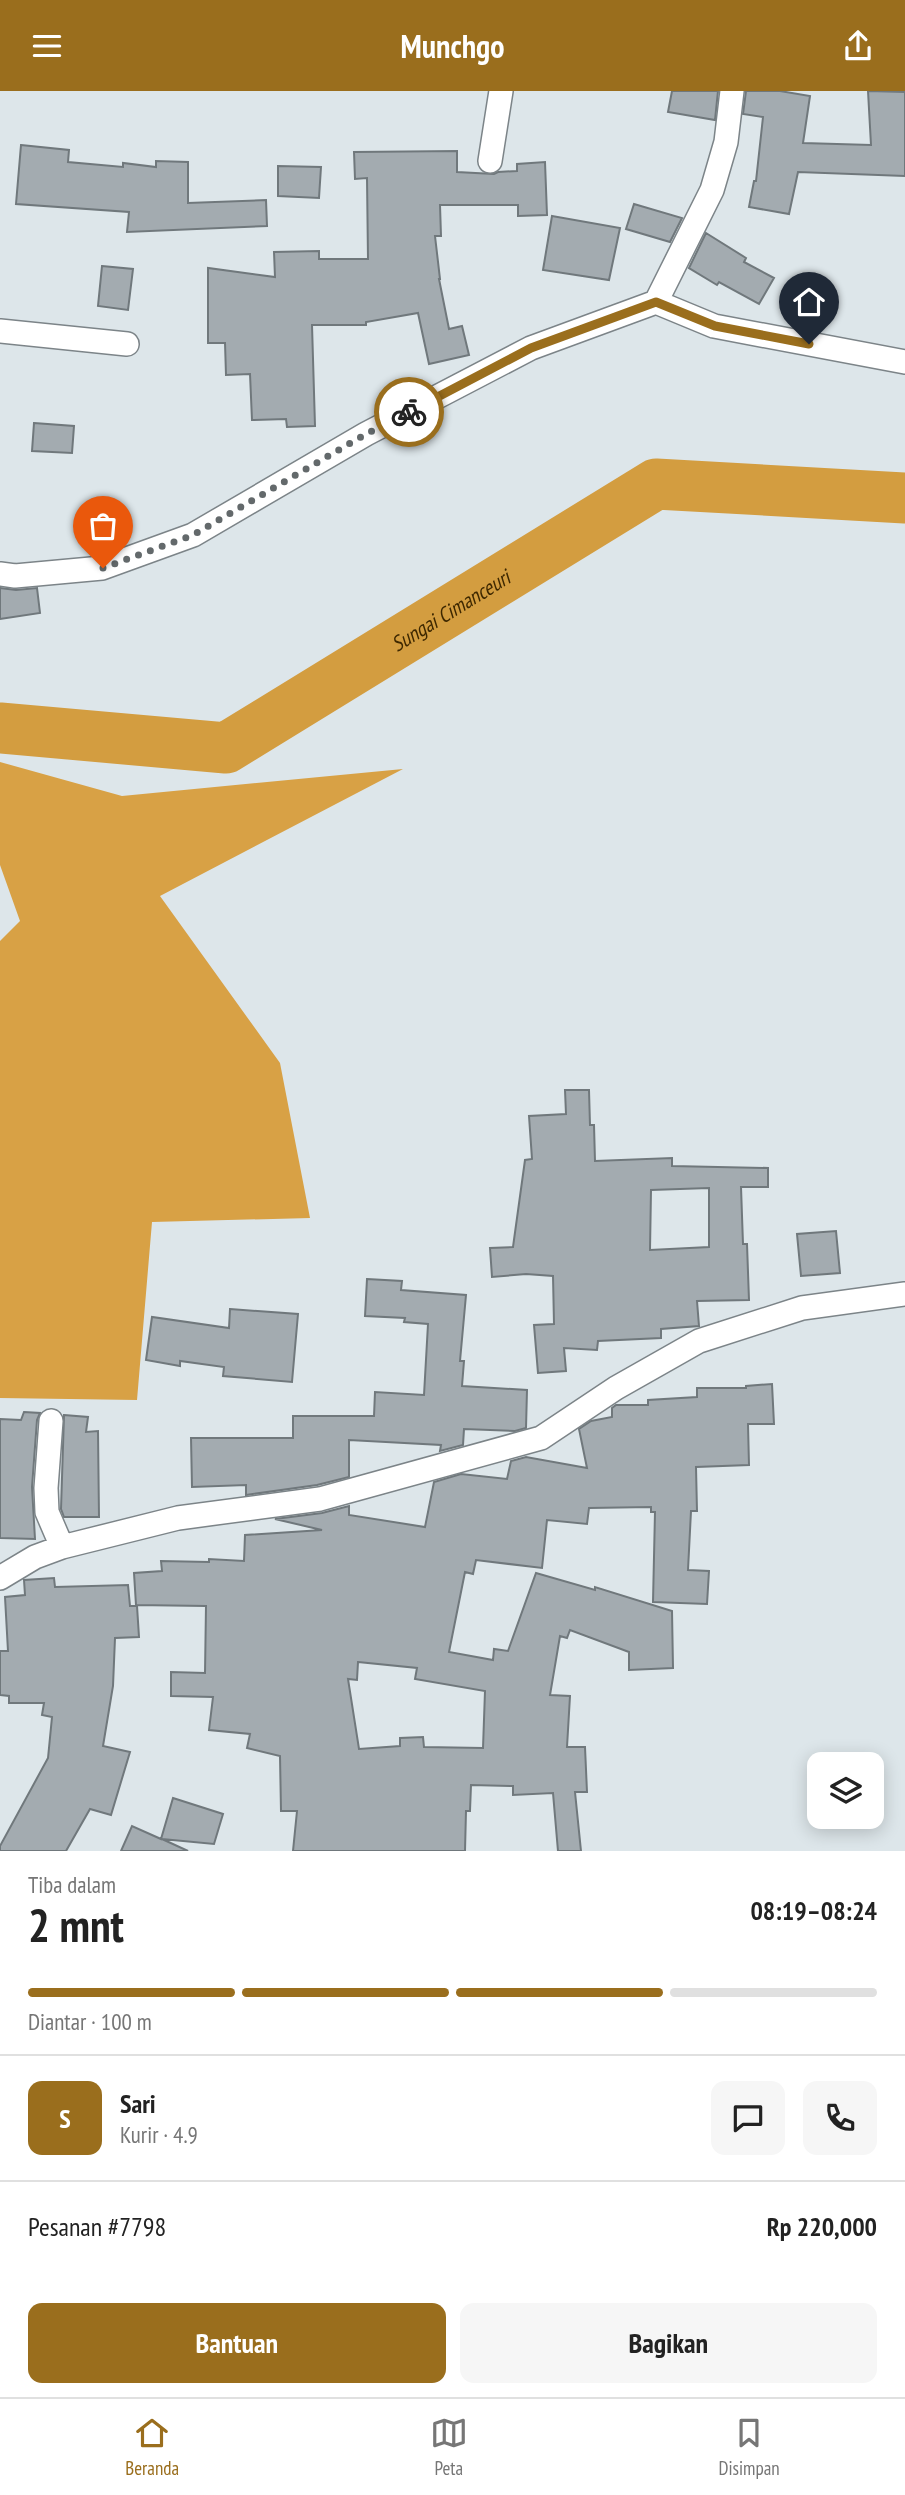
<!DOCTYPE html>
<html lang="id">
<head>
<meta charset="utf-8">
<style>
	body { margin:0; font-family:"PT Sans Narrow",sans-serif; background:#f6f6f6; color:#222; height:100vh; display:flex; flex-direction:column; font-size:26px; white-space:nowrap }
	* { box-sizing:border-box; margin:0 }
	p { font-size:23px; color:#767676 }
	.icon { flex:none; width:38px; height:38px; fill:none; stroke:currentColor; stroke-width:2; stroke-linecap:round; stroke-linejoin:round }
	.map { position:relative; height:1760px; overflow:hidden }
	.sheet { display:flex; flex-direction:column; background:#fff; flex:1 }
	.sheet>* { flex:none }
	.buttons { position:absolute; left:807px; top:1661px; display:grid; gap:14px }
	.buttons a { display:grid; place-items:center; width:77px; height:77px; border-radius:14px; background:#fff; box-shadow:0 4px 18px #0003; font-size:35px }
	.pin { position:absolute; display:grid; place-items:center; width:60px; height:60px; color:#fff; margin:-72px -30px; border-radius:50% 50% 50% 0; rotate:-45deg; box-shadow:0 0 7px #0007 }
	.pin .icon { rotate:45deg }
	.courier { position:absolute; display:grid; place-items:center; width:70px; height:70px; margin:-35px; border:5px solid #9a6e1d; border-radius:50%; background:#fff; color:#222; box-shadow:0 2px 9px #0007 }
	.headline em { font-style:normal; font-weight:600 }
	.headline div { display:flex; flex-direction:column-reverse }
	.headline { display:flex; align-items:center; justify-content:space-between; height:119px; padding:0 28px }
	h1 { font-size:46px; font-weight:600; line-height:52px }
	.bar { display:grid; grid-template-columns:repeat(4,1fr); gap:10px 7px; align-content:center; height:84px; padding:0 28px }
	.bar i { height:9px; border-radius:5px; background:#e0e0e0 }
	.bar .selected { background:#9a6e1d }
	.bar p { grid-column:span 4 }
	.line { display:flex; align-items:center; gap:18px; padding:0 28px; border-top:2px solid #e0e0e0 }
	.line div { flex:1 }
	.round { display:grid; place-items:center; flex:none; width:74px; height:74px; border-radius:14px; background:#f6f6f6 }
	.cta { display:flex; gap:14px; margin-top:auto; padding:14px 28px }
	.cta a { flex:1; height:80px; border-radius:14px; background:#9a6e1d; color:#fff; font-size:28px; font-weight:600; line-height:80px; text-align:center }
	.cta a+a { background:#f6f6f6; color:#222 }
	header { display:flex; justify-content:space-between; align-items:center; height:91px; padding:0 28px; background:#9a6e1d; color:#fff; font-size:32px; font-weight:600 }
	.menu { display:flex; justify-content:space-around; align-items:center; height:98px; border-top:2px solid #e0e0e0; background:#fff; font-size:19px; color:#767676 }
	.menu a { display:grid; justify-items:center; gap:4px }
	.menu .selected { color:#9a6e1d }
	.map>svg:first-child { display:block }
	.forest { fill:#d8a145 }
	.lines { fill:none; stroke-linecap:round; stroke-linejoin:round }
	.river { stroke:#d39d40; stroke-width:51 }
	.building { fill:#a3abb0; stroke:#70787c; stroke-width:2; fill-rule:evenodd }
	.minor-casing { stroke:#7c8488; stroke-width:26 }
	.minor { stroke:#fff; stroke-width:23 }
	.done { stroke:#63696b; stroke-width:7; stroke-dasharray:0 12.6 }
	.route { stroke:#9a6e1d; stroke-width:9 }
	.labels { text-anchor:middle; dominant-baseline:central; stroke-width:7; stroke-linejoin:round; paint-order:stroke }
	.water-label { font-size:21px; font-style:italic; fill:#3e2800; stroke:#fff }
</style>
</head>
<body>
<header><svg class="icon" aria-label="menu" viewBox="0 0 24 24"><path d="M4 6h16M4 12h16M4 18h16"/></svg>Munchgo<svg class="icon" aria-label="share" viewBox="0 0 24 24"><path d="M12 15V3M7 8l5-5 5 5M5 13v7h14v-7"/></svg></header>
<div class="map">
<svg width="905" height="1760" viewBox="0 0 905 1760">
	<rect width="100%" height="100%" fill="#dde6ea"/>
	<!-- forest -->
	<path class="forest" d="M0,671L122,705L403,678L160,805L280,972L310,1127L152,1131L137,1309L0,1307V850L20,830L0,774Z"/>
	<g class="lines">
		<!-- river -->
		<path class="river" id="s1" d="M0,637L226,657L656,393L905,407"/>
	</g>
	<!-- building -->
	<path class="building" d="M672,0H718L715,29L668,21Z
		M746,0H780L810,5L803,52L871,54L868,0L905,1V85L798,81L789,123L749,116L754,90H756L763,26L743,23Z
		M21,54L69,59L68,71L123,76V72L156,76V70L188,71V112L266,109L267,135L127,141L129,121L16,113Z
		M457,60V81L494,83L498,81L517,80V73L545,71L547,124L518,125V114H440L441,145H435L440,188H439L449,238L462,235L469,264L429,273L418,222L366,231V234H312L315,335L287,336L286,328L252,329L250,283L226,284L225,252H208V177L275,186L274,161L319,160V168H368L367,87L355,88L354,61Z
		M278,75L321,76L319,107L278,105Z
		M634,113L682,127L670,151L626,138Z
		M552,125L620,137L609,189L543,179Z
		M706,142L746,167L744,171L774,187L759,213L719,191L717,194L689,177Z
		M102,175L133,178L128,219L98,215Z
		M34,332L74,335L72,362L32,360Z
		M0,497L16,499L37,497L40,522L0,528Z
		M565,999H589L590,1034H594L595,1070L672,1067V1075L768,1077V1096H741L743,1153H747L749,1209L697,1210L699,1235L661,1238V1247L598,1250L597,1259L564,1257L566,1280L538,1282L534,1234L554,1233L553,1185L526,1183L492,1186L490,1157L513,1156L525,1069L532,1068L529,1025L566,1023ZM709,1097V1156L650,1159L651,1099Z
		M836,1140L840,1182L801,1185L797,1143Z
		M367,1188L402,1190L401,1199L466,1204L460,1270H464L462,1295L527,1299L526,1337L515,1340L464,1338L463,1354L440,1360L441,1354L349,1349V1386L317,1394L246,1404V1394L192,1396L191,1347H293V1325H374L375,1301L424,1304L428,1233L404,1231L405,1227L365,1225Z
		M230,1218L298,1223L292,1291L223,1285L224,1276L180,1270V1275L146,1269L152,1226L229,1237Z
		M772,1293L774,1333H748L749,1374L696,1376L697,1420H691L688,1479L709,1480L707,1513L653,1511L655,1421H651V1416L589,1417L587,1433L547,1429L542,1477L476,1469L473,1483L465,1481L449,1561L493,1569L494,1558L508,1560L536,1482L595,1499V1496L672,1520L673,1577L629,1579V1561L570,1539L567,1547L560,1545L550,1604L570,1605L567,1656H585L587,1701H575L581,1760H558L553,1702L513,1704V1695L471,1694L470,1720H466L465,1760H293L297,1720H281L280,1665L247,1657L250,1643L209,1639L213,1606L171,1605V1581L205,1582L206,1515L136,1514L134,1482L162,1480L161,1470L209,1471V1468L244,1470L245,1444L322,1439L275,1428L322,1422L349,1415V1424L425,1436L434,1391L461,1383L507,1388L511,1370L526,1366L587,1377L579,1338L591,1330L612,1326V1317L616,1314H648V1309L697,1306V1297H746V1295ZM358,1571L417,1577L415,1588L485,1600L483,1657L424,1656L423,1646L400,1647V1655L359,1658L348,1588L357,1589Z
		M24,1321L40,1322L37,1329L32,1396L35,1448L0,1447V1328L21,1329Z
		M64,1324L88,1326L86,1341L98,1340L99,1426H64L61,1418Z
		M54,1487L55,1496L128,1494L130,1515H137L139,1546L115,1547L113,1595L103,1655L130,1661L111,1724L90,1718L66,1760H0V1755L48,1667L52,1626L42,1624L44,1612H9V1605L0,1604V1560H8L5,1506L25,1504L24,1489Z
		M173,1707L223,1723L214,1753L162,1748L188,1760H121L132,1735L161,1748Z"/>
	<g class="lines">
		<!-- minor casing -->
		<g class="minor-casing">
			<path id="minor" d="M490,70L501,0
				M656,211L712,99L726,51L732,0
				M0,240L127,253
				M0,483L15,485L102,477L193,444L366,343L531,257L656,211L714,235L905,271
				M51,1330L46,1397L47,1421L62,1456
				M0,1487L35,1466L62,1456L178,1427L320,1408L541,1347L616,1297L699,1250L802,1217L905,1203"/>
		</g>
		<!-- minor -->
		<use href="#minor" class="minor"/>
	</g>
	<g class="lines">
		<!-- done -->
		<path class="done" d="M103,477L193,444L366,343L409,321"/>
		<!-- route -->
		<path class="route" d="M409,321L531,257L656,211L715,235L809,253"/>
	</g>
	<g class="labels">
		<!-- water labels -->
		<g class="water-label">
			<text stroke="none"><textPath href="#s1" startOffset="490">Sungai Cimanceuri</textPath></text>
		</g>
	</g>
</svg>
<div class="buttons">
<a><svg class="icon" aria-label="layers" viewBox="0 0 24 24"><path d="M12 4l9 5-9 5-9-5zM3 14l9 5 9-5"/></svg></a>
</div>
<div class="pin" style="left:103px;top:477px;background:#ea580c"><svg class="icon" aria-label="bag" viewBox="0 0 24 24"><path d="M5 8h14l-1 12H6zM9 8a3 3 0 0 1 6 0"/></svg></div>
<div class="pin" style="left:809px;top:253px;background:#1f2937"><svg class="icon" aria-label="home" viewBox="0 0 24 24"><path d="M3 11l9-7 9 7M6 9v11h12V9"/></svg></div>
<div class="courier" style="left:409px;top:321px"><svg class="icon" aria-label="bike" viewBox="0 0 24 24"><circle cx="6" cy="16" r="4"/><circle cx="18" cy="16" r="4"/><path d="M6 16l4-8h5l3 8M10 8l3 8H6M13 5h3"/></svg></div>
</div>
<section class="sheet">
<div class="headline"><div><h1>2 mnt</h1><p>Tiba dalam</p></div><em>08:19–08:24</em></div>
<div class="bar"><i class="selected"></i><i class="selected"></i><i class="selected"></i><i></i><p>Diantar · 100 m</p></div>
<div class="line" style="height:126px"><b class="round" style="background:#9a6e1d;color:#fff">S</b><div><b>Sari</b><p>Kurir · 4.9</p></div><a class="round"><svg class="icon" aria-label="chat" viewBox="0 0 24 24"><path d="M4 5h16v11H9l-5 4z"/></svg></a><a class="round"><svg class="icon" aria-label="phone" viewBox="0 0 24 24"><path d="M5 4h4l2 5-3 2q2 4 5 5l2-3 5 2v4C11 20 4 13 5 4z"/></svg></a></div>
<div class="line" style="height:91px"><div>Pesanan #7798</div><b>Rp 220,000</b></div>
<div class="cta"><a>Bantuan</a><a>Bagikan</a></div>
</section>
<nav class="menu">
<a class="selected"><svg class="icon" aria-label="home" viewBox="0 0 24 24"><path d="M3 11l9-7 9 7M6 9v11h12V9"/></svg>Beranda</a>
<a><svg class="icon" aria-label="map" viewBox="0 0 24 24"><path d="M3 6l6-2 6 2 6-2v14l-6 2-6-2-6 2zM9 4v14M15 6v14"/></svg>Peta</a>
<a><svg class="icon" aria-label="saved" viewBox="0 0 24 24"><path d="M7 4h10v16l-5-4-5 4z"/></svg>Disimpan</a>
</nav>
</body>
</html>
